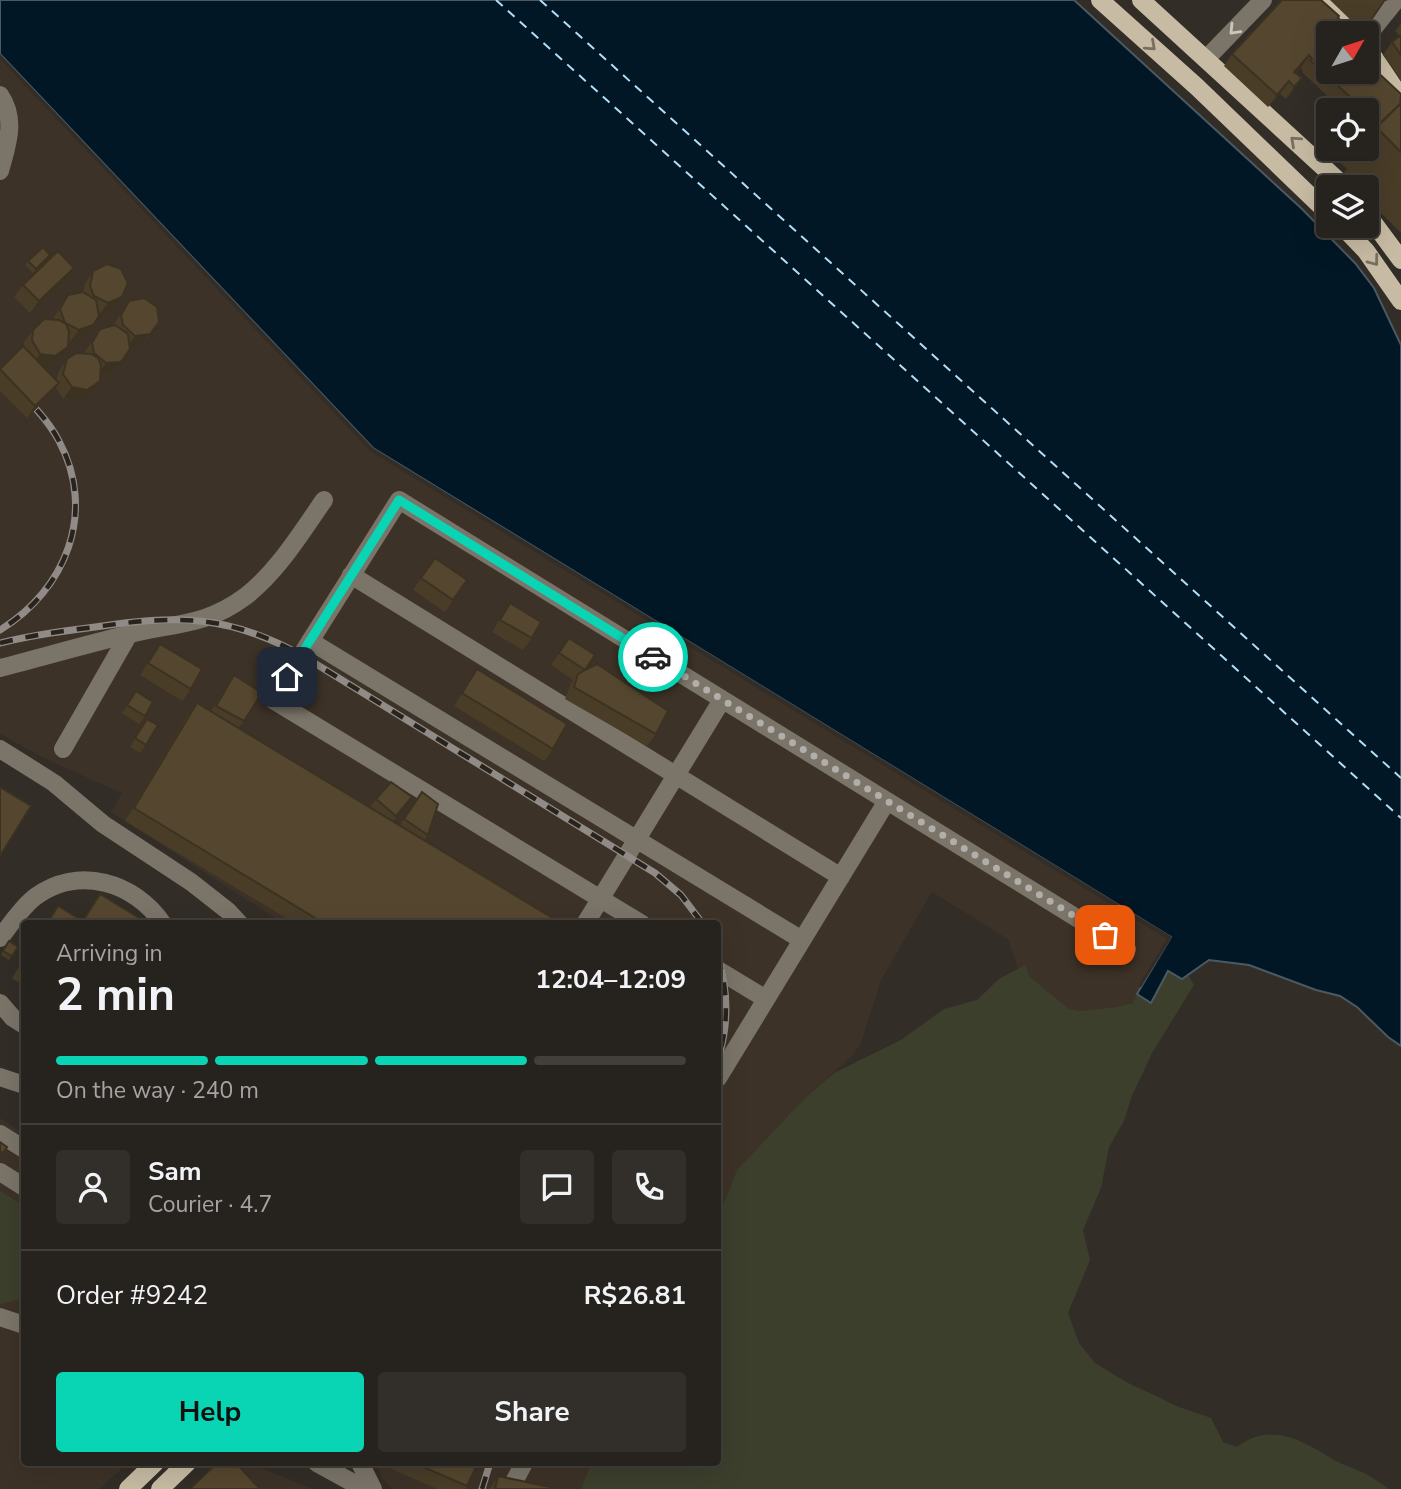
<!DOCTYPE html>
<html lang="en">
<head>
<meta charset="utf-8">
<style>
	body { margin:0; font-family:"Nunito Sans",sans-serif; background:#322f2a; color:#f1f3f6; height:100vh; display:flex; flex-direction:column; font-size:26px; white-space:nowrap }
	* { box-sizing:border-box; margin:0 }
	p { font-size:23px; color:#a4a4a4 }
	.icon { flex:none; width:38px; height:38px; fill:none; stroke:currentColor; stroke-width:2; stroke-linecap:round; stroke-linejoin:round }
	.map { position:relative; flex:1; overflow:hidden }
	.side { position:absolute; left:21px; top:920px; width:700px; height:546px; display:flex; flex-direction:column; background:#26221d; border-radius:7px; box-shadow:0 7px 28px #0002,0 0 0 2px #423f3b }
	.side>* { flex:none }
	.needle { width:46px; rotate:51deg }
	.tools { position:absolute; left:1316px; top:21px; display:grid; gap:14px }
	.tools a { display:grid; place-items:center; width:63px; height:63px; border-radius:7px; background:#26221d; box-shadow:0 7px 28px #0002,0 0 0 2px #423f3b; font-size:35px }
	.pin { position:absolute; display:grid; place-items:center; width:60px; height:60px; color:#fff; margin:-30px; border-radius:14px; box-shadow:0 4px 10px #0006 }
	.courier { position:absolute; display:grid; place-items:center; width:70px; height:70px; margin:-35px; border:5px solid #09d5b5; border-radius:50%; background:#fff; color:#222; box-shadow:0 2px 9px #0007 }
	.head em { font-style:normal; font-weight:700 }
	.head div { display:flex; flex-direction:column-reverse }
	.head { display:flex; align-items:center; justify-content:space-between; height:119px; padding:0 35px }
	h1 { font-size:46px; font-weight:700; line-height:52px }
	.bar { display:grid; grid-template-columns:repeat(4,1fr); gap:10px 7px; align-content:center; height:84px; padding:0 35px }
	.bar i { height:9px; border-radius:5px; background:#423f3b }
	.bar .current { background:#09d5b5 }
	.bar p { grid-column:span 4 }
	.line { display:flex; align-items:center; gap:18px; padding:0 35px; border-top:2px solid #423f3b }
	.line div { flex:1 }
	.round { display:grid; place-items:center; flex:none; width:74px; height:74px; border-radius:7px; background:#322f2a }
	.action { display:flex; gap:14px; margin-top:auto; padding:14px 35px }
	.action a { flex:1; height:80px; border-radius:7px; background:#09d5b5; color:#111; font-size:28px; font-weight:700; line-height:80px; text-align:center }
	.action a+a { background:#322f2a; color:#f1f3f6 }
	.map>svg:first-child { display:block }
	.built { fill:#3d3227 }
	.green { fill:#3d3f2d }
	.water { fill:#011725; stroke:#4b5962; stroke-width:2 }
	.pier { fill:#332d27 }
	.lines { fill:none; stroke-linecap:round; stroke-linejoin:round }
	.ferry { stroke:#b4ddf8; stroke-width:2; stroke-dasharray:9 7; stroke-linecap:butt }
	.minor { stroke:#7a7469; stroke-width:18 }
	.major { stroke:#c7bba3; stroke-width:18 }
	.rail-casing { stroke:#908b86; stroke-width:7 }
	.rail { stroke:#29231d; stroke-width:4.5; stroke-dasharray:13; stroke-linecap:butt }
	.wall { fill:#493d28 }
	.shaded-wall { fill:#3c3221 }
	.building { fill:#55472f; stroke:#3c3221; stroke-width:2 }
	.oneway { stroke:#cbc7c0 }
	.oneway2 { stroke:#786f60 }
	.done { stroke:#b2aea9; stroke-width:7; stroke-dasharray:0 12.6 }
	.route { stroke:#09d5b5; stroke-width:9 }
</style>
</head>
<body>
<div class="map">
<svg width="1401" height="1489" viewBox="0 0 1401 1489">
	<rect width="100%" height="100%" fill="#332d27"/>
	<!-- built -->
	<path class="built" d="M0,54L373,448L1172,937L1133,1003L1117,1007L1081,1011L1069,1009L1030,977L1025,966L1018,968L1008,939L932,892L881,980L862,1040L853,1055L804,1099L737,1170L718,1218V924H284L111,812L122,793L50,761L0,734Z
		M0,1118L24,1134V1463H128L99,1489H0Z
		M224,1463H250L312,1489H194Z
		M377,1463H591L581,1489H393L381,1477Z"/>
	<!-- green -->
	<path class="green" d="M1025,965L1030,977L1069,1009L1081,1011L1117,1007L1133,1003L1137,994L1151,1003L1168,971L1182,979L1188,975L1194,985L1152,1053L1131,1098L1124,1121L1109,1147L1101,1188L1083,1230L1090,1260L1068,1313L1079,1343L1095,1363L1126,1382L1179,1407L1211,1418L1223,1442L1237,1447C1271,1420 1305,1442 1336,1461C1345,1466 1357,1469 1366,1474C1374,1478 1381,1484 1389,1489H581L591,1463H718V1218L737,1170L804,1099L834,1073L901,1040L944,1009L977,1000L999,979Z
		M0,1191L24,1206V1298L0,1304Z"/>
	<!-- water -->
	<path class="water" d="M0,0H1074L1301,208L1355,263L1374,288L1401,345V1046L1388,1037L1357,1007L1340,996L1316,990L1249,965L1209,960L1182,979L1168,971L1151,1003L1137,994L1171,937L373,448L0,54Z"/>
	<!-- pier -->
	<path class="pier" d="M0,54L373,448L1172,937L1141,987L1138,986L1167,939L370,451L0,59Z"/>
	<g class="lines">
		<!-- ferry -->
		<path class="ferry" d="M496,0L1401,818
			M540,0L1401,778"/>
		<!-- minor -->
		<path class="minor" d="M1367,36L1396,0
			M1206,59L1263,0
			M0,95C17,120 7,145 0,171
			M351,575L841,877
			M310,641L802,940
			M0,668C43,657 87,644 130,634C175,623 206,626 246,596C278,571 301,533 324,500
			M0,749L54,783L103,824L191,882L228,911L240,924
			M63,749L129,634
			M585,924L722,700
			M642,924L273,700L399,500L1127,949
			M0,938C11,924 21,908 35,897C78,865 135,882 163,924
			M718,970L766,999
			M0,1003L13,1018L24,1025
			M0,1077L24,1085
			M718,1078L887,801
			M0,1134L24,1149
			M0,1172L24,1187
			M0,1317L24,1325
			M317,1463L364,1489
			M360,1463L373,1489
			M515,1480L524,1463"/>
		<!-- major -->
		<path class="major" d="M1100,0L1197,87L1328,213
			M1141,0L1345,187
			M1322,0L1355,33
			M1367,47L1401,98
			M1367,214L1401,260
			M1342,226L1366,251L1401,301
			M128,1489L155,1463
			M160,1489L187,1463"/>
		<!-- rail casing -->
		<g class="rail-casing">
			<path id="rail" d="M0,373C21,394 45,414 59,441C97,512 66,590 0,630
				M0,643C32,635 63,631 95,627C177,615 228,614 303,656L655,873L681,895L703,924
				M718,957C728,990 729,1025 718,1059
				M482,1489L490,1463"/>
		</g>
		<!-- rail -->
		<use href="#rail" class="rail"/>
	</g>
	<!-- wall -->
	<path class="wall" d="M1330,0H1388L1385,1L1374,17L1362,31Z
		M1338,18L1373,68L1401,94V233L1367,199V187H1356L1343,174L1347,169L1336,159L1343,149H1367V110H1342L1302,72L1303,71L1301,68L1296,73L1302,78L1293,90L1286,99L1280,94L1268,107L1224,66L1232,54Z
		M1401,24V80L1383,55L1392,42L1400,36L1395,31Z
		M50,255L33,273L25,265L28,261Z
		M93,271L122,297L114,309L98,314L93,325L85,337L70,342L68,341L59,359L47,368H44L56,381L59,371L67,359L84,353L100,329L113,326L129,301L151,334L141,346L130,347L112,374L100,375L91,393L79,402L63,399L56,388L50,395L27,418L0,391V369L24,347V342L33,330L53,319L68,295L83,292L85,284Z
		M65,280L30,313L14,297L23,285Z
		M435,558L467,580L445,612L413,590Z
		M510,603L532,638L523,650L492,632Z
		M569,638L585,670L656,734L647,746L565,699L570,686L573,680L551,665Z
		M160,644L191,689L182,701L140,675Z
		M477,669L553,749L544,761L454,706Z
		M234,675L262,693L239,728L370,807L376,799L403,809L393,821L400,825L422,792L428,835L424,840L553,924H296L125,821L188,715L197,703L211,711Z
		M136,691L145,716L139,724L122,713Z
		M147,719L146,745L140,753L130,747Z
		M100,894L149,924H46L58,906L82,921Z
		M9,941L18,947L9,960L1,955Z
		M24,959V986L12,978Z
		M378,1463H467V1486L466,1489H437Z
		M498,1476L559,1489H489Z"/>
	<!-- shaded-wall -->
	<path class="shaded-wall" d="M1384,0H1388L1385,1L1374,17L1362,31Z
		M1309,55L1301,68L1286,84L1294,72Z
		M1302,78L1293,90L1286,99L1294,87Z
		M1289,81L1280,94L1268,107L1277,95Z
		M74,268L65,280L30,313L39,301Z
		M122,297L114,309L99,315L108,303Z
		M159,322L141,346L126,348L135,336Z
		M93,325L85,337L70,342L79,330Z
		M68,347L59,359L47,368L32,366L40,354Z
		M130,349L112,374L97,375L106,363Z
		M100,381L91,393L79,402L63,399L72,387Z
		M59,383L50,395L27,418L35,406Z"/>
	<!-- building -->
	<path class="building" d="M1282,0H1321L1339,16L1338,18L1355,33H1328V72H1367V45L1380,57L1372,67L1401,94L1400,106L1399,105L1376,128L1367,119V110H1362V108L1310,60L1312,59L1309,55L1294,72L1302,78L1294,87L1289,81L1277,95L1232,54Z
		M1401,35V55L1392,42Z
		M1399,105L1401,107V152L1376,127Z
		M1347,149H1361L1355,157Z
		M43,247L50,255L36,269L28,261Z
		M58,251L74,268L39,301L23,285Z
		M107,264L121,269L128,283L122,297L108,303L94,296L90,286L93,271Z
		M83,292L96,300L99,316L93,325L79,330L65,323L60,309L68,295Z
		M144,298L157,307L159,322L150,334L135,336L123,325L121,315L129,301Z
		M44,319L59,320L66,324L69,331L68,347L55,356L40,354L32,340L33,330Z
		M115,325L128,334L130,349L121,362L106,363L94,353L92,343L100,329Z
		M23,346L59,383L35,406L0,369Z
		M76,353L91,354L98,358L101,365L100,381L87,390L72,387L63,374L67,359Z
		M435,558L467,580L453,600L421,578Z
		M510,603L541,622L532,638L500,620Z
		M569,638L595,655L585,670L597,664L668,711L656,734L574,687L578,674L585,670L559,653Z
		M160,644L202,669L191,689L148,663Z
		M477,669L567,724L553,749L462,693Z
		M234,675L262,693L244,721L216,706Z
		M136,691L153,702L145,716L127,705Z
		M197,703L556,920L553,924H319L320,921L134,808Z
		M147,719L158,725L146,745L135,738Z
		M391,782L412,797L396,816L376,799Z
		M0,787L31,806L0,856Z
		M422,792L438,804L428,835L404,819Z
		M100,894L149,924H47L58,906L83,921Z
		M9,941L18,947L12,956L3,951Z
		M0,1142L7,1147L3,1153L0,1151Z
		M217,1463H236L260,1489H190Z
		M414,1463H467L476,1467L467,1486Z
		M498,1476L559,1489H495Z"/>
	<!-- one-way arrows -->
	<defs><path id="oneway-chevron" d="M-2-3.5L2.5 0L-2 3.5" fill="none" stroke-width="1.6" stroke-linecap="round" stroke-linejoin="round" transform="scale(1.75)"/></defs>
	<use class="oneway" href="#oneway-chevron" transform="translate(1234 30) rotate(134)"/>
	<g class="oneway2">
		<use href="#oneway-chevron" transform="translate(1151 46) rotate(42)"/>
		<use href="#oneway-chevron" transform="translate(1295 141) rotate(-138)"/>
		<use href="#oneway-chevron" transform="translate(1374 261) rotate(53)"/>
	</g>
	<g class="lines">
		<!-- done -->
		<path class="done" d="M653,657L1105,935"/>
		<!-- route -->
		<path class="route" d="M287,677L399,500L653,657"/>
	</g>
</svg>
<div class="tools">
<a><svg class="needle" viewBox="-14 -14 28 28"><path d="M0-13l5 13h-10z" fill="#e53935"/><path d="M0 13l5-13h-10z" fill="#a4a4a4"/></svg></a>
<a><svg class="icon" aria-label="locate" viewBox="0 0 24 24"><circle cx="12" cy="12" r="6"/><path d="M12 2v4M12 18v4M2 12h4M18 12h4"/></svg></a>
<a><svg class="icon" aria-label="layers" viewBox="0 0 24 24"><path d="M12 4l9 5-9 5-9-5zM3 14l9 5 9-5"/></svg></a>
</div>
<div class="pin" style="left:1105px;top:935px;background:#ea580c"><svg class="icon" aria-label="bag" viewBox="0 0 24 24"><path d="M5 8h14l-1 12H6zM9 8a3 3 0 0 1 6 0"/></svg></div>
<div class="pin" style="left:287px;top:677px;background:#1f2937"><svg class="icon" aria-label="home" viewBox="0 0 24 24"><path d="M3 11l9-7 9 7M6 9v11h12V9"/></svg></div>
<div class="courier" style="left:653px;top:657px"><svg class="icon" aria-label="car" viewBox="0 0 24 24"><path d="M5 17H2v-5l4-1 3-4h7l3 4 3 1v5h-3M9 17h6M6 11h13"/><circle cx="7" cy="17" r="2"/><circle cx="17" cy="17" r="2"/></svg></div>
<section class="side">
<div class="head"><div><h1>2 min</h1><p>Arriving in</p></div><em>12:04–12:09</em></div>
<div class="bar"><i class="current"></i><i class="current"></i><i class="current"></i><i></i><p>On the way · 240 m</p></div>
<div class="line" style="height:126px"><a class="round"><svg class="icon" aria-label="person" viewBox="0 0 24 24"><circle cx="12" cy="8" r="4"/><path d="M4 21q1-7 8-7t8 7"/></svg></a><div><b>Sam</b><p>Courier · 4.7</p></div><a class="round"><svg class="icon" aria-label="chat" viewBox="0 0 24 24"><path d="M4 5h16v11H9l-5 4z"/></svg></a><a class="round"><svg class="icon" aria-label="phone" viewBox="0 0 24 24"><path d="M5 4h4l2 5-3 2q2 4 5 5l2-3 5 2v4C11 20 4 13 5 4z"/></svg></a></div>
<div class="line" style="height:91px"><div>Order #9242</div><b>R$26.81</b></div>
<div class="action"><a>Help</a><a>Share</a></div>
</section>
</div>
</body>
</html>
